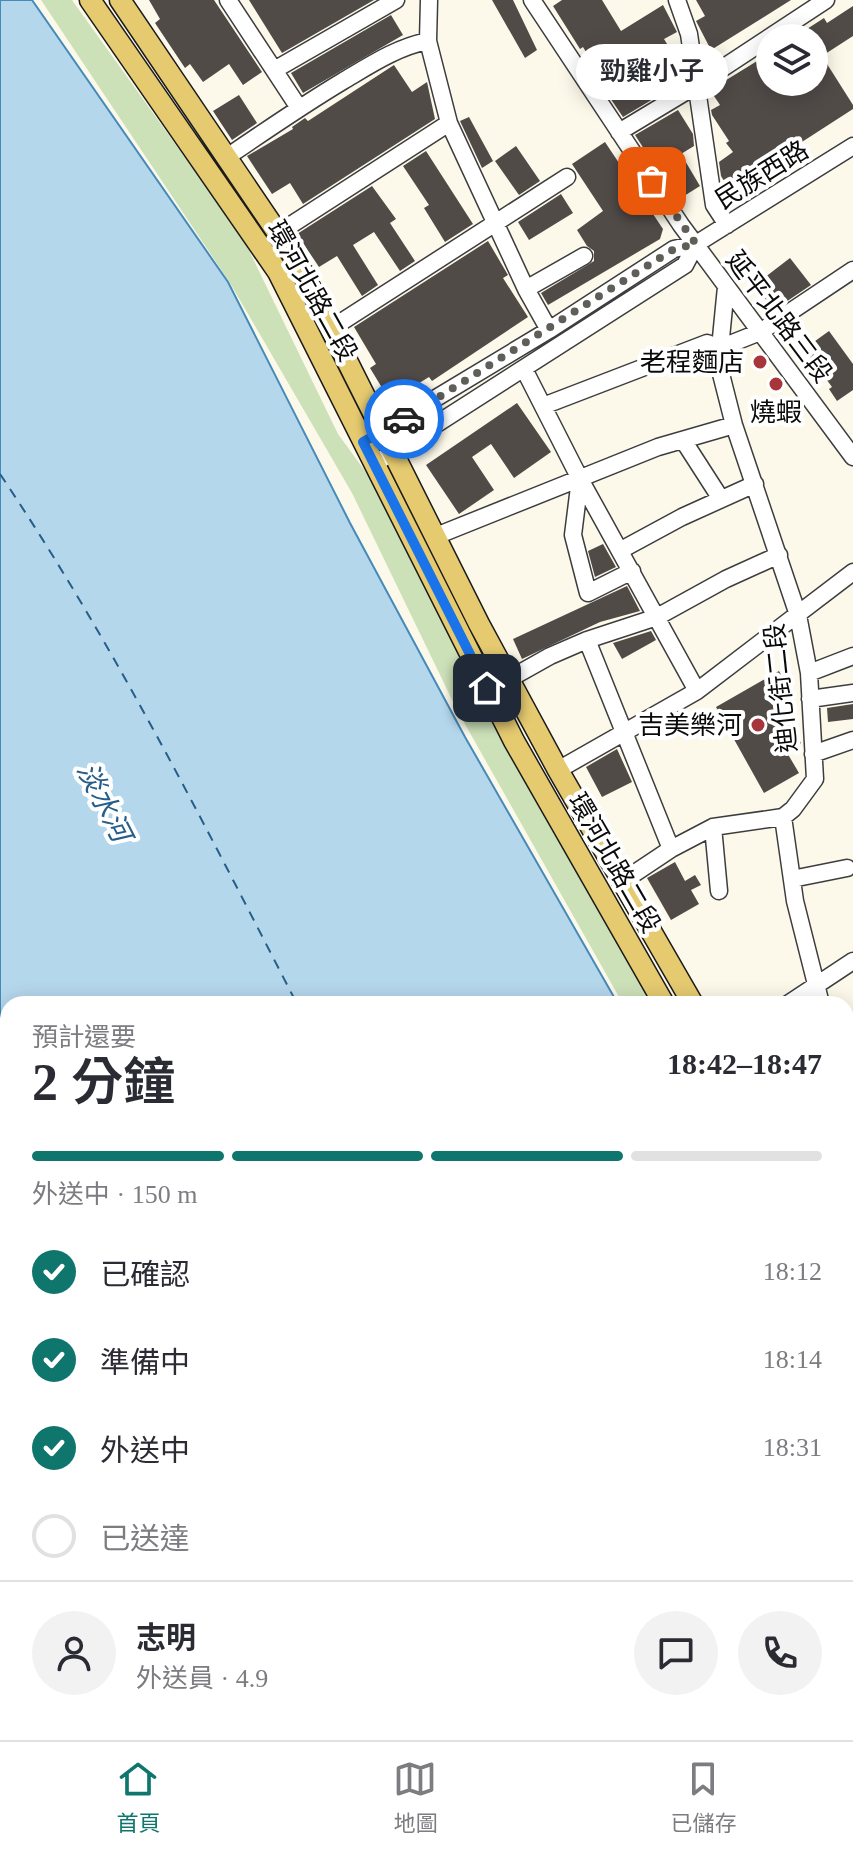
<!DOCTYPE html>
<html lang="zh-TW">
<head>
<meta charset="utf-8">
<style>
	body { margin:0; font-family:"Times New Roman","Noto Sans TC",serif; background:#f2f2f3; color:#2b2b33; height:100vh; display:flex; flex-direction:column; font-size:30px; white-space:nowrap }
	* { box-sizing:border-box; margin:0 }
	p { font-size:26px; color:#7c7c81 }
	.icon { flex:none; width:44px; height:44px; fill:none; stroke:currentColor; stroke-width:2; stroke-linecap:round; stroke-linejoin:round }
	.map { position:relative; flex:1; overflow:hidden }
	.side { position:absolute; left:0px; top:996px; width:854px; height:744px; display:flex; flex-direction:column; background:#fff; border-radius:24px 24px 0 0; box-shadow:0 4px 20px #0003 }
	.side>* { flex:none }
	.buttons { position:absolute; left:756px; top:24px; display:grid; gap:16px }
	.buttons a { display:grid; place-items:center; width:72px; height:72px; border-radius:50%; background:#fff; box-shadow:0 4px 20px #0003; font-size:40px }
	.pin { position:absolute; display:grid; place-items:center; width:68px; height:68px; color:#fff; margin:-34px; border-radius:16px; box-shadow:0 4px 12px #0006 }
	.courier { position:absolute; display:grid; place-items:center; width:80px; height:80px; margin:-40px; border:6px solid #1a73e8; border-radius:50%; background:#fff; color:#222; box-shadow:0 2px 10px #0007 }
	.bubble { position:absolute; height:56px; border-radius:28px; background:#fff; box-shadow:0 4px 20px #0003; font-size:26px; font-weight:600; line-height:56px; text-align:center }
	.summary em { font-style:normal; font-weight:600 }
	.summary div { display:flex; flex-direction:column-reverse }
	.summary { display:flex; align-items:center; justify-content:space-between; height:136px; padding:0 32px }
	h1 { font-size:52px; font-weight:600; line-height:60px }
	.bar { display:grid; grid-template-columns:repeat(4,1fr); gap:12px 8px; align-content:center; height:96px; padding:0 32px }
	.bar i { height:10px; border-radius:6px; background:#e1e1e2 }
	.bar .on { background:#0f766e }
	.bar p { grid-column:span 4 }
	.line { display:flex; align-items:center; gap:20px; padding:0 32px; border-top:2px solid #e1e1e2 }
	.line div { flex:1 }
	.round { display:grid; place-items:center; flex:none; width:84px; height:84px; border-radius:42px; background:#f2f2f3 }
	ol { padding:0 32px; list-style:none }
	li { display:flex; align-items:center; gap:24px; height:88px }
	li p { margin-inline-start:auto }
	li .icon { padding:8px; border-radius:50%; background:#0f766e; color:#fff; stroke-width:4 }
	li:last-child { color:#7c7c81 }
	li i { width:44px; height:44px; border:4px solid #e1e1e2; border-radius:50% }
	.dock { display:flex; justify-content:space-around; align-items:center; height:112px; border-top:2px solid #e1e1e2; background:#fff; font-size:22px; color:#7c7c81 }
	.dock a { display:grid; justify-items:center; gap:4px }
	.dock .on { color:#0f766e }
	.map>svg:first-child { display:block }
	.green { fill:#cde1b9 }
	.water { fill:#b5d7ec; stroke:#468ab9; stroke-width:2 }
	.pier { fill:#fcf9ea }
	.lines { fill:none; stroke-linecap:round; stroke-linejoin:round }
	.ferry { stroke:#265d89; stroke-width:2; stroke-dasharray:10 8; stroke-linecap:butt }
	.building { fill:#514b48 }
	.minor-casing { stroke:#3d3d3d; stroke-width:19 }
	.major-casing { stroke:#1b1b1b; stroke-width:23 }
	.highway-casing { stroke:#1b1b1b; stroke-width:25 }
	.minor { stroke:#fff; stroke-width:16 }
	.major { stroke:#e5ca70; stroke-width:20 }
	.highway { stroke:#e09d64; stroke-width:22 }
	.done { stroke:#5f5e58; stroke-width:8; stroke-dasharray:0 14.4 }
	.route { stroke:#1a73e8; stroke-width:10 }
	.poi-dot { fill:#a6363a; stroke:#fff; stroke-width:3 }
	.labels { text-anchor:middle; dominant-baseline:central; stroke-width:8; stroke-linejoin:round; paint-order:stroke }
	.street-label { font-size:26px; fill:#0a0a0a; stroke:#fff }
	.poi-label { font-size:26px; fill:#0a0a0a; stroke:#fff; text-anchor:end }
	.water-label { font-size:28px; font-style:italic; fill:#265d89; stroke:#fff }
</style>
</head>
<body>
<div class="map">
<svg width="853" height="1740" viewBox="0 0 853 1740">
	<rect width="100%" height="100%" fill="#fcf9ea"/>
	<!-- green -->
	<path class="green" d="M41,0H72L244,240L338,434L376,486L654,1004H623L457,710L352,493L230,283Z"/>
	<!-- water -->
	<path class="water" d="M0,0H32L228,282L350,523L465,737L618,1004H8V1506L0,1492Z
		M846,1393L853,1404V1740H142L137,1732H846Z"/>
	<!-- pier -->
	<path class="pier" d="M533,1732H810L792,1740H516Z"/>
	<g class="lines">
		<!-- ferry -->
		<path class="ferry" d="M0,474C113,642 204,824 297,1004"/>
	</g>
	<!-- building -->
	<path class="building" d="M149,0H214L262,72L243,85L229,64L203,82L190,64L185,68L155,23L160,19Z
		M249,0H374L282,53Z
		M492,0H513L537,50L525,58Z
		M562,0H602L621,31L663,5L677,32L664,39L683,70L685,80L623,117L602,86L605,84L583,47L580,49L553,6Z
		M696,0H791L711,50L696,21L705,16Z
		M853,6V36L822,56L853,105V109L729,189L721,176L719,162L733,152L726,143L729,141L712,115L711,110L720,105L710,90L770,53V82H814V38H793L824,18L827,23Z
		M391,15L403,35L303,93L291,73Z
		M394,65L412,92L427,82L435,119L303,204L290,183L272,194L247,156L293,129L292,127L305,118L308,121Z
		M239,95L257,123L232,140L213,111Z
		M678,110L693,134L694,146L681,154L700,186L684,196L664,164L657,169L635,135Z
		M469,117L493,161L482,168L460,121Z
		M605,142L663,229L660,239L548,305L541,293L594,261V251L587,246L577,230L603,211L572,164Z
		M516,146L540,181L519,195L495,161Z
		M426,151L473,224L445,242L424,208L429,205L403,166Z
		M372,186L396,219L390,223L415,261L400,271L374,232L353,245L378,285L362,296L337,256L319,267L297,234Z
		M561,194L573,213L529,240L518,222Z
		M488,241L508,275L503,278L528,317L432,381L429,377L390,401L370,368L376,364L354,327Z
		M790,258L811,285L774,310L755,285Z
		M829,331L853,364V390L837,401L829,389L832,387L804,349Z
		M517,403L551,452L514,478L491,444L472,457L494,490L459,514L426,465Z
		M603,544L616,567L595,577L588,551Z
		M627,586L640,611L600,622L522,659L513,639Z
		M651,631L656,640L622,659L613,643Z
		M779,671L792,695L778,702L801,743L786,751L799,773L764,793L716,707Z
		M853,704V719L828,722L827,708Z
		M617,749L632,782L602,797L586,767Z
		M675,862L685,881L695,875L701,885L691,890L699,904L671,920L647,878Z"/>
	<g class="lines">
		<!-- minor casing -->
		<g class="minor-casing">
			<path id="minor" d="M228,0L299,108
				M429,0L428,41L449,123L526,289L549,330
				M532,0L681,225L853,457
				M677,0L689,34L714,205L727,225
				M276,69L396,0
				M619,132L697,85L826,0
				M227,157C265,131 303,105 343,81C370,65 397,47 428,41
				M280,232L449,123
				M726,287L720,348L721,374L734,425L798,615L809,673L815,779L793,809L783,817L795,901L821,1004
				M526,289L584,256
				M332,328L567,177
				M524,369L580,479L697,691
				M543,406L707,343L720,348L760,332L853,270
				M373,436L549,330L674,249L696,244L853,146
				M683,440L721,499
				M382,459L685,265L696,244
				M580,479L573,535L588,593L632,571
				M436,536L658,447L734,425
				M621,550L682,517L755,484
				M809,673L853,656
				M509,679L550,656L587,640
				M810,699L853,693
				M813,754L853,740
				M558,770L697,691L853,572
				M713,827L719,891
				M671,849L587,640L657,617L726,579L779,555
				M792,879L847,868
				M623,881L671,849L713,827L783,817
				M788,1004L853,961
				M846,1026L853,1024
				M846,1601L853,1598
				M846,1623L853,1620
				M0,1661L8,1675
				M846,1680L853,1677
				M846,1701L853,1697
				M40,1732L45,1740
				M546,1740L563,1732
				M592,1740L609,1732
				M718,1740L735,1732
				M761,1740L779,1732"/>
		</g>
		<!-- major casing -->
		<g class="major-casing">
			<path id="major" d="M90,0L278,272L514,741L664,1004
				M120,0L298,263L479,624L558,770L693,1004
				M846,1274L853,1284
				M846,1318L853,1328
				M846,1640L853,1637
				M846,1665L853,1662
				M0,1681L8,1695
				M29,1732L33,1740
				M630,1740L648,1732
				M684,1740L701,1732"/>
		</g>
		<!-- highway casing -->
		<g class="highway-casing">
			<path id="highway" d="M0,1725L8,1740"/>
		</g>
		<!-- minor -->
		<use href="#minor" class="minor"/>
		<!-- major -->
		<use href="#major" class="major"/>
		<!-- highway -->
		<use href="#highway" class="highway"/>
	</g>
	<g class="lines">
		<!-- done -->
		<path class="done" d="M404,419L674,249L696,244L652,181"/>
		<!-- route -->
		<path class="route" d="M404,419L363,442L487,688"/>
	</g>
	<!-- markers -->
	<g class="poi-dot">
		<circle cx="760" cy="362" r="8"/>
		<circle cx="776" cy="384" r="8"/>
		<circle cx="758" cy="725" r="8"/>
	</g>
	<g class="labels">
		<!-- street labels -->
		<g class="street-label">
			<text transform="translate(762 175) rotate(-32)">民族西路</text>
			<text transform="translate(312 291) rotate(61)">環河北路二段</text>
			<text transform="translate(779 317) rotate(53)">延平北路三段</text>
			<text transform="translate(781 688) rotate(-96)">迪化街二段</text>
			<text transform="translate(614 863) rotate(60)">環河北路二段</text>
		</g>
		<!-- poi labels -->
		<g class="poi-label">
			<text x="744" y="362">老程麵店</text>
			<text x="776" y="412" text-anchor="middle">燒蝦</text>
			<text x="742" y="725">吉美樂河</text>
		</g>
		<!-- water labels -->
		<g class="water-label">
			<text transform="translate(104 802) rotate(63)">淡水河</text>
		</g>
	</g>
</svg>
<div class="buttons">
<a><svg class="icon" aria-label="layers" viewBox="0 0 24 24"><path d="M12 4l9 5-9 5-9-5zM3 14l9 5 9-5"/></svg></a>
</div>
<div class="pin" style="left:652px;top:181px;background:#ea580c"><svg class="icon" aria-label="bag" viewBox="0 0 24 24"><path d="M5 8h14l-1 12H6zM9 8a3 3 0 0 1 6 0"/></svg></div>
<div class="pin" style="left:487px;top:688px;background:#1f2937"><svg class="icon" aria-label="home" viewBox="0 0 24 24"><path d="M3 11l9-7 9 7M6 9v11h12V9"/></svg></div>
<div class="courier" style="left:404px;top:419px"><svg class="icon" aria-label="car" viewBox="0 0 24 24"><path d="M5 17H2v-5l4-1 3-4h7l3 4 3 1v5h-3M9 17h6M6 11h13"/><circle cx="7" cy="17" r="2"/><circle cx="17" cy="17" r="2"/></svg></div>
<div class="bubble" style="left:576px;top:44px;width:152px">勁雞小子</div>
<section class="side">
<div class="summary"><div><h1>2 分鐘</h1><p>預計還要</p></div><em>18:42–18:47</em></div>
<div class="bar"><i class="on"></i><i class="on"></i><i class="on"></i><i></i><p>外送中 · 150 m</p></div>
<ol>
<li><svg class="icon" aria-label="check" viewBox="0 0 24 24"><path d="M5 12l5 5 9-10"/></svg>已確認<p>18:12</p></li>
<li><svg class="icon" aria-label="check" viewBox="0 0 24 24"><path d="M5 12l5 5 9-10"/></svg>準備中<p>18:14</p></li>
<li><svg class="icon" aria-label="check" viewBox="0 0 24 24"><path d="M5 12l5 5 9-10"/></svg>外送中<p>18:31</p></li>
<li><i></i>已送達</li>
</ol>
<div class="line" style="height:144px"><a class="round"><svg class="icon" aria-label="person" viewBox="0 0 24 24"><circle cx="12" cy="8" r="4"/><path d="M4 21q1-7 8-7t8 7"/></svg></a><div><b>志明</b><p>外送員 · 4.9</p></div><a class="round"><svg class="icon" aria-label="chat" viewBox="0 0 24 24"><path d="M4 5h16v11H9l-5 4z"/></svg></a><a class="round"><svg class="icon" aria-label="phone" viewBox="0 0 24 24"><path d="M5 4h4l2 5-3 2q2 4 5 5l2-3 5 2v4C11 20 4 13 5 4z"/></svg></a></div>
</section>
</div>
<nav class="dock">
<a class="on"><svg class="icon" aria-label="home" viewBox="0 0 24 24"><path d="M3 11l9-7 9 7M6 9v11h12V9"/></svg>首頁</a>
<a><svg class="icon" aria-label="map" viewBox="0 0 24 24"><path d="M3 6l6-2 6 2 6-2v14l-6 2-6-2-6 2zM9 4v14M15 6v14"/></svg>地圖</a>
<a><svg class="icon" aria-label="saved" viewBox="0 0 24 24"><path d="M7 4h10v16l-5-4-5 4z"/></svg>已儲存</a>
</nav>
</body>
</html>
